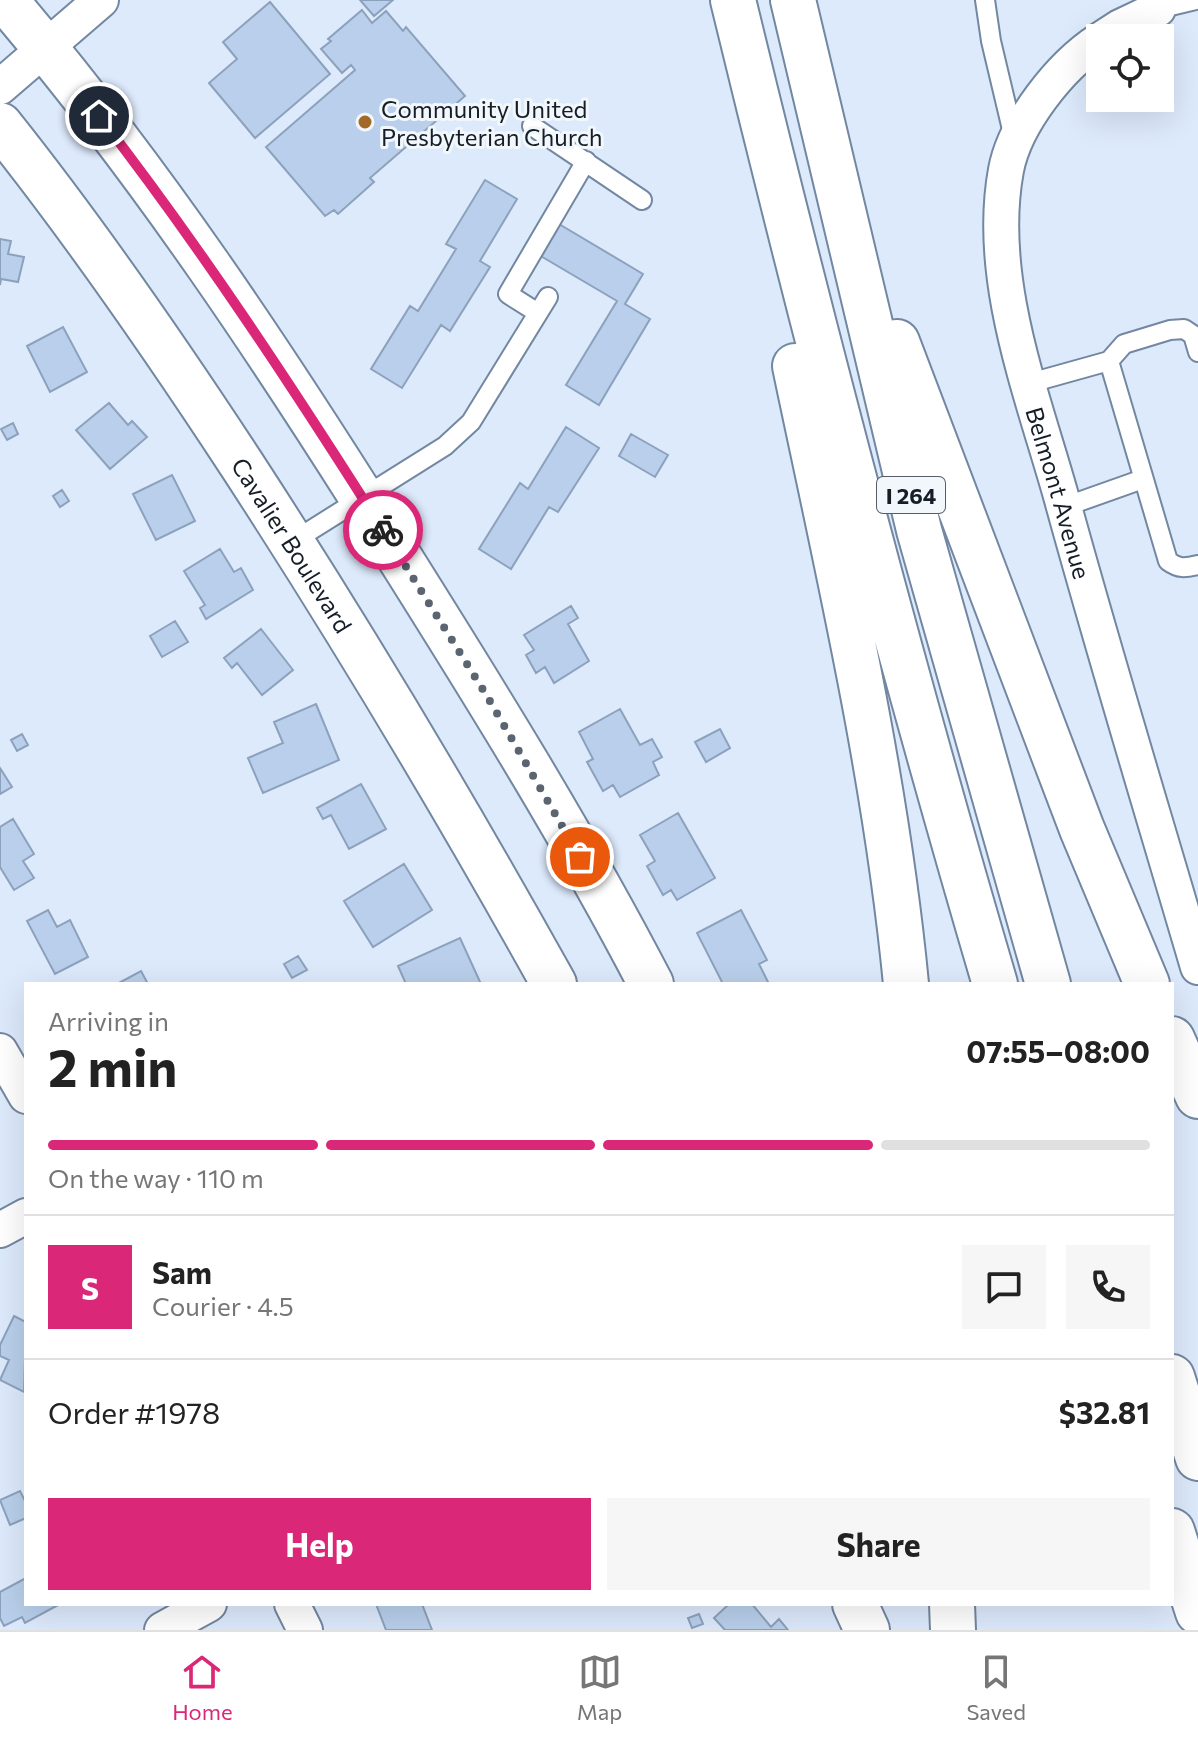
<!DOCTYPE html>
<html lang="en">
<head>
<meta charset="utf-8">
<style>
	body { margin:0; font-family:Commissioner,sans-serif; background:#f6f6f6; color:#222; height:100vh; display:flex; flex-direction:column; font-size:30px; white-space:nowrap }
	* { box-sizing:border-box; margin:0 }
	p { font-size:26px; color:#767676 }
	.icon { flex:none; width:44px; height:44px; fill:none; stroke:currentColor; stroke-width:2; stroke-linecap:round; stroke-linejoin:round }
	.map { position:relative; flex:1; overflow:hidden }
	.drawer { position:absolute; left:24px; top:982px; width:1150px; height:624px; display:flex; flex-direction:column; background:#fff; border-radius:0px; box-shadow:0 8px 32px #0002 }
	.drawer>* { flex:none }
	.fabs { position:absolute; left:1086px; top:24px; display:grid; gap:16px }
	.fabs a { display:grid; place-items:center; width:88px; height:88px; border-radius:0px; background:#fff; box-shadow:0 8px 32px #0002; font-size:40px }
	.pin { position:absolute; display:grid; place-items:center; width:68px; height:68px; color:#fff; margin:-34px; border:4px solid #fff; border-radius:50%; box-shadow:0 2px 8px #0007 }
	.courier { position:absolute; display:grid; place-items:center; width:80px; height:80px; margin:-40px; border:6px solid #db2777; border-radius:50%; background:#fff; color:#222; box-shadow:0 2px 10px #0007 }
	.head em { font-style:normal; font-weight:700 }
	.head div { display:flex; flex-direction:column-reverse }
	.head { display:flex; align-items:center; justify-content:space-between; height:136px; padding:0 24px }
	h1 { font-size:52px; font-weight:700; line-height:60px }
	.bar { display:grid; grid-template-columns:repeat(4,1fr); gap:12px 8px; align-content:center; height:96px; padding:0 24px }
	.bar i { height:10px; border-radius:6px; background:#e0e0e0 }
	.bar .active { background:#db2777 }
	.bar p { grid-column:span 4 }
	.line { display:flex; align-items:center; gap:20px; padding:0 24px; border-top:2px solid #e0e0e0 }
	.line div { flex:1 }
	.round { display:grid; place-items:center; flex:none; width:84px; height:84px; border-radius:0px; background:#f6f6f6 }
	.action { display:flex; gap:16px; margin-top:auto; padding:16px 24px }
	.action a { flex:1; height:92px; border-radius:0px; background:#db2777; color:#fff; font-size:32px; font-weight:700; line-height:92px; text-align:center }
	.action a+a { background:#f6f6f6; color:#222 }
	.menu { display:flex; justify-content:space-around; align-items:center; height:112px; border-top:2px solid #e0e0e0; background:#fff; font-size:22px; color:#767676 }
	.menu a { display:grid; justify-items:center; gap:4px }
	.menu .active { color:#db2777 }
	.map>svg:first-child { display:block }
	.building { fill:#b9cfeb; stroke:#8ca1bc; stroke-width:2 }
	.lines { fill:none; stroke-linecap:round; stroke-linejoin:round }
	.service-casing { stroke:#7287a1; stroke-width:22 }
	.minor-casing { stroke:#7287a1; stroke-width:38 }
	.secondary-casing { stroke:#7287a1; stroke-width:48 }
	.motorway-casing { stroke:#7287a1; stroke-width:48 }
	.service { stroke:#fff; stroke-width:18 }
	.minor { stroke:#fff; stroke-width:34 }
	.secondary { stroke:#fff; stroke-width:44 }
	.motorway { stroke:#fff; stroke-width:44 }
	.done { stroke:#5b6572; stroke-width:8; stroke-dasharray:0 14.4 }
	.route { stroke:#db2777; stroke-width:10 }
	.poi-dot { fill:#a36928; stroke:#f2f7fc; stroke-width:3 }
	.labels { text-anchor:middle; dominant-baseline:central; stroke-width:6; stroke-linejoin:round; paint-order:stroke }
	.shield { fill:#f2f7fc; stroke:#575e67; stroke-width:2 }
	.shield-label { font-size:22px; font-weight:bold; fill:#151d27 }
	.poi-label { font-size:24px; fill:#151d27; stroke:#f2f7fc; text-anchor:start }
	.street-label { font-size:24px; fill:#151d27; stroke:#f2f7fc }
</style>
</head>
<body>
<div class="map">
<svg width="1198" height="1630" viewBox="0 0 1198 1630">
	<rect width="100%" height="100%" fill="#ddeafc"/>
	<!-- building -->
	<path class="building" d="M360,0H393L374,16Z
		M270,2L330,74L255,138L209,83L237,59L223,42Z
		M362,10L372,23L386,11L403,31L406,27L465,96L370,178L374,182L338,214L334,210L325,216L266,147L355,70L351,65L342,73L321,49L331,41L328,39Z
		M485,180L517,199L480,261L490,267L450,331L441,325L402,388L371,369L410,306L418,311L456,249L446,244Z
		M559,224L643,274L625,304L650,319L599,405L566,385L617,301L539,255Z
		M0,239L11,241L8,254L24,257L18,282L1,279L0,285Z
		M63,327L87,372L50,392L27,346Z
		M109,403L128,425L132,421L147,437L110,469L76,430Z
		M13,423L18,434L7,440L1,429Z
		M566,427L599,448L558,512L549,507L511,569L479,549L520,483L528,489Z
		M631,434L668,455L655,477L619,456Z
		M172,475L195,521L156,540L133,494Z
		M62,490L69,501L60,507L53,496Z
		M220,549L234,572L241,568L253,590L206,619L200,608L205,605L184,571Z
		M571,606L578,618L568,624L589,661L554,683L545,667L536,673L526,655L534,650L524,635Z
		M175,621L188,642L162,657L150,636Z
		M261,629L293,670L262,695L237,663L232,668L224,658Z
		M316,704L339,760L263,793L248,758L283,743L274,722Z
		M620,709L640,745L652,739L662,757L653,762L659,775L620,797L613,785L603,791L587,762L593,759L579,732Z
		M720,729L730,748L706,762L695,742Z
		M22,734L28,745L17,751L11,740Z
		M0,768L12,787L0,794Z
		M361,784L386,829L349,849L331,815L323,819L317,808Z
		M678,813L715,878L677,900L671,890L663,895L647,866L655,861L640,835Z
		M13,819L34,854L23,861L34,878L14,890L0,867V827Z
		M404,864L432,910L373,947L344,901Z
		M48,910L57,927L70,920L88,957L55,974L27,921Z
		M741,910L767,960L759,964L769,984H723L697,933Z
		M460,938L481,984H406L398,966Z
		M298,956L307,970L292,978L284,964Z
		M141,971L148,984H117Z
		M14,1316L26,1322L24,1392L0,1380L9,1360L0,1356V1345Z
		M20,1491L26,1503V1518L10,1525L0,1500Z
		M26,1578V1604H60L25,1623L22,1617L4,1626L0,1618V1592Z
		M376,1604H422L432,1630H386Z
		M729,1604H752L771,1627L779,1619L788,1630H725L714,1618Z
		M699,1614L703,1624L692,1628L688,1618Z"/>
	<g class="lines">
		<!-- service casing -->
		<g class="service-casing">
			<path id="service" d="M985,0L991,41L1014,138
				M1158,9L1196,0
				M532,126L642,200
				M538,313L508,294L586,161
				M1109,361L1168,561C1179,569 1185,568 1198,565
				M1030,383L1109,361L1124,344L1170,330L1184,329L1193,335L1198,352
				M1064,507L1143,479
				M292,542L445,446L471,422L548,297"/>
		</g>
		<!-- minor casing -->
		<g class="minor-casing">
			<g id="minor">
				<path d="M1103,38L1120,27L1158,9"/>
				<path id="s1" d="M1100,40C1060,66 1015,123 1006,170C986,278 1032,393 1061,496C1104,653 1152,810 1198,967"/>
				<path d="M0,87L101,0"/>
				<path d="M0,1051L26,1096"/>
				<path d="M0,1230L26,1216"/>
				<path d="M292,1604L305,1630"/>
				<path d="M162,1630L209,1604"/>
			</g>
		</g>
		<!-- secondary casing -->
		<g class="secondary-casing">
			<g id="secondary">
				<path d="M5,0C151,171 274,357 393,547C483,690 573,834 651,984"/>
				<path id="s2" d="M0,125C87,234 166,349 242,465C352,634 456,808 554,984"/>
				<path d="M855,1604L867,1630"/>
			</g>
		</g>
		<!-- motorway casing -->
		<g class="motorway-casing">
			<path id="motorway" d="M733,0C813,330 899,658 995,984
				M793,0L919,530L1048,984
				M897,342L1082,829L1147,984
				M795,366C838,571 886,776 906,984
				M1172,1039L1198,1096
				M1172,1377L1198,1458
				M1172,1531L1198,1612
				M952,1604L953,1630"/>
		</g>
		<!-- service -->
		<use href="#service" class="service"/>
		<!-- minor -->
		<use href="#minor" class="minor"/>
		<!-- secondary -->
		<use href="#secondary" class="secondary"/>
		<!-- motorway -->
		<use href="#motorway" class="motorway"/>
	</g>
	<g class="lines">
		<!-- done -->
		<path class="done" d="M383,530L487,696L580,857"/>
		<!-- route -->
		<path class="route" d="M99,116C202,249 293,388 383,530"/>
	</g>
	<!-- markers -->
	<circle class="poi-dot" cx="365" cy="122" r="8"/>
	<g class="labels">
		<!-- shield labels -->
		<rect class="shield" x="877" y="477" width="68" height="36" rx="6"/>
		<g class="shield-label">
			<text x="911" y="495">I 264</text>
		</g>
		<!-- poi labels -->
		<g class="poi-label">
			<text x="381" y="108">Community United<tspan x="381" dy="28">Presbyterian Church</tspan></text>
		</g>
		<!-- street labels -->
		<g class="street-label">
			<text stroke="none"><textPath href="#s1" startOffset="494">Belmont Avenue</textPath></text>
			<text stroke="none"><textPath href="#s2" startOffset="512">Cavalier Boulevard</textPath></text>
		</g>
	</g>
</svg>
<div class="fabs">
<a><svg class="icon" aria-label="locate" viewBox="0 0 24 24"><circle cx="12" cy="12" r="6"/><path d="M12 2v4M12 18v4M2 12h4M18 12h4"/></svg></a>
</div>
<div class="pin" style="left:580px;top:857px;background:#ea580c"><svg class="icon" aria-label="bag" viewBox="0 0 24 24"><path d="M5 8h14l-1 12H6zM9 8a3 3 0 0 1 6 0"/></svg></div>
<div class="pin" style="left:99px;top:116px;background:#1f2937"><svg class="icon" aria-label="home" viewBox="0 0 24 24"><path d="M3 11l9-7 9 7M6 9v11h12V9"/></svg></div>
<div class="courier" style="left:383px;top:530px"><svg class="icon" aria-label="bike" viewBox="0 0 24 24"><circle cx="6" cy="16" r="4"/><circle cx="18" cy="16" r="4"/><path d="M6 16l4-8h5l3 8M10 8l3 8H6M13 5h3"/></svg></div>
<section class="drawer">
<div class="head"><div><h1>2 min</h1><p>Arriving in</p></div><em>07:55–08:00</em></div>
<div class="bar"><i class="active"></i><i class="active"></i><i class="active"></i><i></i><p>On the way · 110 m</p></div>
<div class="line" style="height:144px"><b class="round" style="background:#db2777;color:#fff">S</b><div><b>Sam</b><p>Courier · 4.5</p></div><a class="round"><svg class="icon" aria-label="chat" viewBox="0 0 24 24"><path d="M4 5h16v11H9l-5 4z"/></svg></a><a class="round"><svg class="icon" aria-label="phone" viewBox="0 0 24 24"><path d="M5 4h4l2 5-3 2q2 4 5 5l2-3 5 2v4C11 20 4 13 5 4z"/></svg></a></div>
<div class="line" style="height:104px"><div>Order #1978</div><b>$32.81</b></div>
<div class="action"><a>Help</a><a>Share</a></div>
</section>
</div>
<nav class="menu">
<a class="active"><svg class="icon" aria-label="home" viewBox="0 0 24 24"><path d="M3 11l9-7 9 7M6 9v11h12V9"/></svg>Home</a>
<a><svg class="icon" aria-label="map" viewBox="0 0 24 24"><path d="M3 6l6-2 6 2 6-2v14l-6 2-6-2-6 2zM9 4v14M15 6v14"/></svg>Map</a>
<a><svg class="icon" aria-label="saved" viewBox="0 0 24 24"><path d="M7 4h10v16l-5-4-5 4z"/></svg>Saved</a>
</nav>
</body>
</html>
